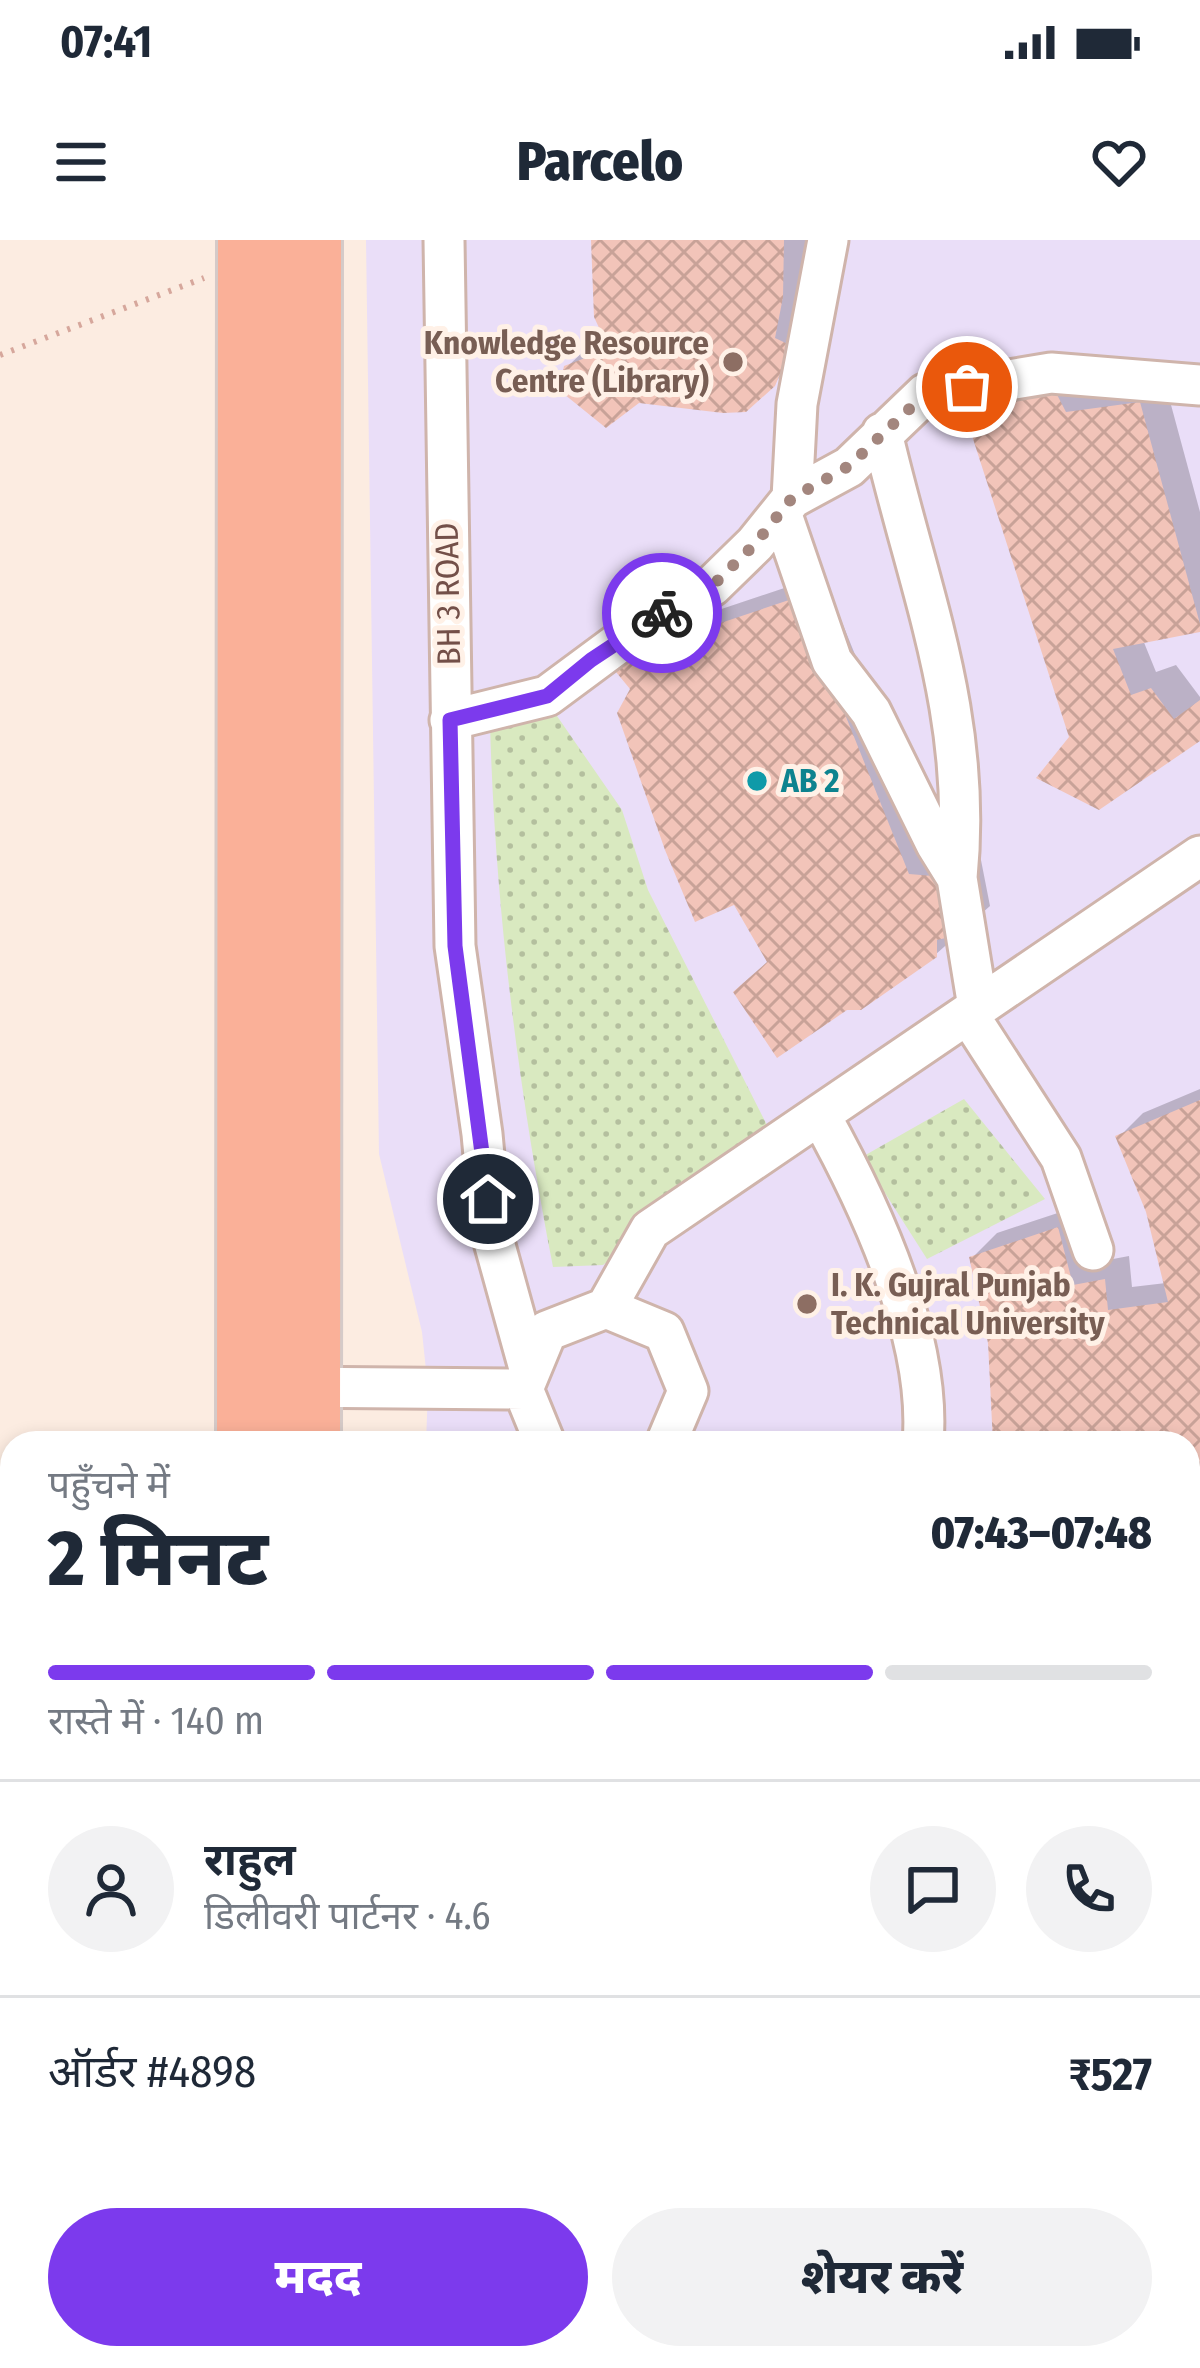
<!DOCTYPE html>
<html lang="hi">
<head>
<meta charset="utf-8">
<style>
	body { margin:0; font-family:"Fira Sans Condensed","Noto Sans Devanagari",sans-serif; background:#f2f2f3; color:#1f2937; height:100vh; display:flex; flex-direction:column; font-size:45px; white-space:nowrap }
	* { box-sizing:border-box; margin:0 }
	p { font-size:39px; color:#747a83 }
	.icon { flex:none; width:66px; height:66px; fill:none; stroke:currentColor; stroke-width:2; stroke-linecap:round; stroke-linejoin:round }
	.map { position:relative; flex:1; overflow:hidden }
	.details { position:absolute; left:0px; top:1191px; width:1200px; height:939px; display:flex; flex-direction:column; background:#fff; border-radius:36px 36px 0 0; box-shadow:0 6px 18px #0003 }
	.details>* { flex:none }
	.pin { position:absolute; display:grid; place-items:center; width:102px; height:102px; color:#fff; margin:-51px; border:6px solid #fff; border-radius:50%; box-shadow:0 3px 12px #0007 }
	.courier { position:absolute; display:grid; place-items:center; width:120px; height:120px; margin:-60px; border:9px solid #7c3aed; border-radius:50%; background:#fff; color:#222; box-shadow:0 3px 15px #0007 }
	.summary em { font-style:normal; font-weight:800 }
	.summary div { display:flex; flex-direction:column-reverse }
	.summary { display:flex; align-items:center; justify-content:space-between; height:204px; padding:0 48px }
	h1 { font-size:78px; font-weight:800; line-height:90px }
	.bar { display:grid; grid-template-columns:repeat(4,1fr); gap:18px 12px; align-content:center; height:144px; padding:0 48px }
	.bar i { height:15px; border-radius:9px; background:#e0e1e3 }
	.bar .active { background:#7c3aed }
	.bar p { grid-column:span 4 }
	.line { display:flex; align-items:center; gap:30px; padding:0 48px; border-top:3px solid #e0e1e3 }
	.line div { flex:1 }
	.round { display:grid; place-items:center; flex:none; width:126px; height:126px; border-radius:63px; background:#f2f2f3 }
	.button { display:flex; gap:24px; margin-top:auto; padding:24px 48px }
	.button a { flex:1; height:138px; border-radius:72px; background:#7c3aed; color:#fff; font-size:48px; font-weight:800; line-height:138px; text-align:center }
	.button a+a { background:#f2f2f3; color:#1f2937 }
	.status { display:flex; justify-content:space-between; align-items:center; height:84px; padding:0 60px; background:#fff; direction:ltr }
	.status svg { height:33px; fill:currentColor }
	header { display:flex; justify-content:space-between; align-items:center; height:156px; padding:0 48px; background:#fff; font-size:54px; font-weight:800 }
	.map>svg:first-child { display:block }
	.education { fill:#eadef8 }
	.green { fill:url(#green-dots) }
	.pitch { fill:#d9e9c0 }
	.shadow { fill:#0003 }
	.building { fill:url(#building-cross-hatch) }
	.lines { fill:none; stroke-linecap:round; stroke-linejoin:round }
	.service-casing { stroke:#cfb4ab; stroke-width:27 }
	.minor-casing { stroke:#cfb4ab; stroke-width:45 }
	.trunk-casing { stroke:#d5cac8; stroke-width:72 }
	.path { stroke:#d6a79c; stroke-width:6; stroke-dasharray:3 9; stroke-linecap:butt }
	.service { stroke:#fff; stroke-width:21 }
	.minor { stroke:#fff; stroke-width:39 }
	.trunk { stroke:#fab098; stroke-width:66 }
	.done { stroke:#a3867e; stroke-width:12; stroke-dasharray:0 21.6 }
	.route { stroke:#7c3aed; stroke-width:15 }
	.education-dot { fill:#8d6e63; stroke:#fff1e7; stroke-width:4.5 }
	.culture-dot { fill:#0f9aa8; stroke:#fff1e7; stroke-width:4.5 }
	.labels { text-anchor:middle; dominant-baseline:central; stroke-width:10; stroke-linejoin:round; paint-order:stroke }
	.education-label { font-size:33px; font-weight:bold; fill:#785e54; stroke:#fff1e7; text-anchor:end }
	.street-label { font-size:33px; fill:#734f48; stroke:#fff1e7 }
	.culture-label { font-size:33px; font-weight:bold; fill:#0d838f; stroke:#fff1e7; text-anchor:start }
</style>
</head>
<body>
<div class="status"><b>07:41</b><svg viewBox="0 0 49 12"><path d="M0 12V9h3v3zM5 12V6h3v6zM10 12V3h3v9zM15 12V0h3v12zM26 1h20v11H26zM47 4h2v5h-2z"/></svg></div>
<header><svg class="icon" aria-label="menu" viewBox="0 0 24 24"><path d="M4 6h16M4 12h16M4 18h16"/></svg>Parcelo<svg class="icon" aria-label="heart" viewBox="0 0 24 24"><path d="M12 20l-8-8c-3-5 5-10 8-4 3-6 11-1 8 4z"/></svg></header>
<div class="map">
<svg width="1200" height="2128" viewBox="0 0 1200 2128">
	<defs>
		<pattern id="green-dots" width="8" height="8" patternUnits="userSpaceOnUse" patternTransform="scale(3)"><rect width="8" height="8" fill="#d9e9c0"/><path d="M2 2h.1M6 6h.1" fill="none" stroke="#b4bf9e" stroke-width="1.8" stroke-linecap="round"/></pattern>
		<pattern id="building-cross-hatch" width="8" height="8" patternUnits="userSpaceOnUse" patternTransform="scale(3)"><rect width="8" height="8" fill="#f2c4b9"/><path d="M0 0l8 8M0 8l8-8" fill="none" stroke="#c8a298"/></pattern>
	</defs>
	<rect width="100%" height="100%" fill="#fcece1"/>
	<!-- education -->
	<path class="education" d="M366,0H1200V2128H390V2118H1188V1203H426L428,1149L422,1092L379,914Z"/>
	<!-- green -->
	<path class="green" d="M548,463L622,570L648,650L773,897L695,952L603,1025L553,1027C518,847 495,666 490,484Z
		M964,859L1045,959L927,1019L862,917Z"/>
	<!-- pitch -->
	<path class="pitch" d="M1188,1832H1200V2065L1188,2064Z"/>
	<!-- shadow -->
	<path class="shadow" d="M595,0H807L799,118L773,144L566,128L592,103L606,97Z
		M1164,139L1200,272V389L1143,400L1156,432L1176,425L1200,457V497H1072L969,174L993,150Z
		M823,335L934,611L980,615L990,666L935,715L770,721L634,449L635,398Z
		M1200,849V1514L1188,1507V1203H996L991,1103L972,1018L997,993L1082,965L1097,1022L1129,1016L1132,1047L1166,1043L1149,971L1119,897L1143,873Z"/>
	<!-- building -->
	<path class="building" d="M591,0H784L783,57L775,98L792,106L775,146L746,172L723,173L639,163L606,188L559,150L564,126L609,109L594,77Z
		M1052,145L1066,172L1140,162L1200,384V392L1113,409L1131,455L1151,448L1174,479L1200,460V501L1099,570L1036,538L1069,497L965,174Z
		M798,357L909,634L957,638L967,693L937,700V717L861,770H847L777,818L733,752L767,722L734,665L695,682L665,610L617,473L630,449L607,421Z
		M1200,860V1517L1188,1511V1203H993L988,1103L969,1017L1058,987L1073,1045L1105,1039L1108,1070L1168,1062L1146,972L1115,896Z
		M738,2118H859L850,2128H742Z"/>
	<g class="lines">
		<!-- service casing -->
		<g class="service-casing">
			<path id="service" d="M0,1552L12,1554"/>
		</g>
		<!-- minor casing -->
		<g class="minor-casing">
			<path id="minor" d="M444,0L455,706L482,894L491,991L530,1132
				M882,193C918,349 973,474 957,638
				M792,258L797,164L828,0
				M781,272L832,421L871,472L936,604L957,638L978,767
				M450,480L547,456L655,376L712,346L755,304L792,258L849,227L925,154L1051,133L1200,145
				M968,774L1061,918L1093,1010
				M820,875C870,965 932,1098 923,1203
				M606,1068L650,990L1200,616
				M286,1147L523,1149
				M545,1203L523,1149L547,1091L606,1068L664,1092L688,1151L666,1203
				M1188,1671L1200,1679
				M431,2128V2118"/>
		</g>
		<!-- trunk casing -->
		<g class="trunk-casing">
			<path id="trunk" d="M250,1203L251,0
				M307,1203L308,0
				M256,2118V2128
				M306,2128V2118"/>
		</g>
		<!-- path -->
		<path class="path" d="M0,115L204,38
			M498,2128L509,2118
			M890,2128L900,2118
			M1006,2128V2118"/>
		<!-- service -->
		<use href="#service" class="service"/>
		<!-- minor -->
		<use href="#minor" class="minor"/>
		<!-- trunk -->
		<use href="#trunk" class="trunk"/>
	</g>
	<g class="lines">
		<!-- done -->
		<path class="done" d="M662,373L712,346L755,304L792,258L849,226L925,154L967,147"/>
		<!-- route -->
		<path class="route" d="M488,959L455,706L450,480L547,456L591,420L662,373"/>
	</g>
	<!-- markers -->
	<g class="education-dot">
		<circle cx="733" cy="122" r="12"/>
		<circle cx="807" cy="1064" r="12"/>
	</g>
	<circle class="culture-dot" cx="757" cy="541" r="12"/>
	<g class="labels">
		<!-- education labels -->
		<g class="education-label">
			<text x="709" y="103">Knowledge Resource<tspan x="709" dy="38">Centre (Library)</tspan></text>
			<text x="831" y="1045" text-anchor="start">I. K. Gujral Punjab<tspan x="831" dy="38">Technical University</tspan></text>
		</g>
		<!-- street labels -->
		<g class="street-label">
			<text transform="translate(448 354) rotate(-91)">BH 3 ROAD</text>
		</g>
		<!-- culture labels -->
		<g class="culture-label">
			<text x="781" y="541">AB 2</text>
		</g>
	</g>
</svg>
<div class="pin" style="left:967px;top:147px;background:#ea580c"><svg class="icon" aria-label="bag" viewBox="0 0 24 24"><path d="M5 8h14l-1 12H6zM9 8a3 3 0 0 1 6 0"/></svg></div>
<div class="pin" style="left:488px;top:959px;background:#1f2937"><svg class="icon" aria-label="home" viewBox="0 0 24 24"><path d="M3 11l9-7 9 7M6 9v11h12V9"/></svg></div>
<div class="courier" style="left:662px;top:373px"><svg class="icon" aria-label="bike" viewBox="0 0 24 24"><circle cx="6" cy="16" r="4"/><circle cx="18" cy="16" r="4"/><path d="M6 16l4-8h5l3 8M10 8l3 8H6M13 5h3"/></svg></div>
<section class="details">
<div class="summary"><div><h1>2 मिनट</h1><p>पहुँचने में</p></div><em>07:43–07:48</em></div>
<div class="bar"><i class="active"></i><i class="active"></i><i class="active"></i><i></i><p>रास्ते में · 140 m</p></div>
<div class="line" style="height:216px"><a class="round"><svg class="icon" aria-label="person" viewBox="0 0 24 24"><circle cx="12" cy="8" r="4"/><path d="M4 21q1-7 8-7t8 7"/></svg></a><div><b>राहुल</b><p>डिलीवरी पार्टनर · 4.6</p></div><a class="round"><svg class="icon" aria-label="chat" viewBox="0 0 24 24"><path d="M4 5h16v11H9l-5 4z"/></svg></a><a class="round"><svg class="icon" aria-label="phone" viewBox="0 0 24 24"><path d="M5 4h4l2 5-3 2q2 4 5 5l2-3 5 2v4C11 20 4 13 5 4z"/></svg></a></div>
<div class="line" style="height:156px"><div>ऑर्डर #4898</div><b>₹527</b></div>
<div class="button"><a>मदद</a><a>शेयर करें</a></div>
</section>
</div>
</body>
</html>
